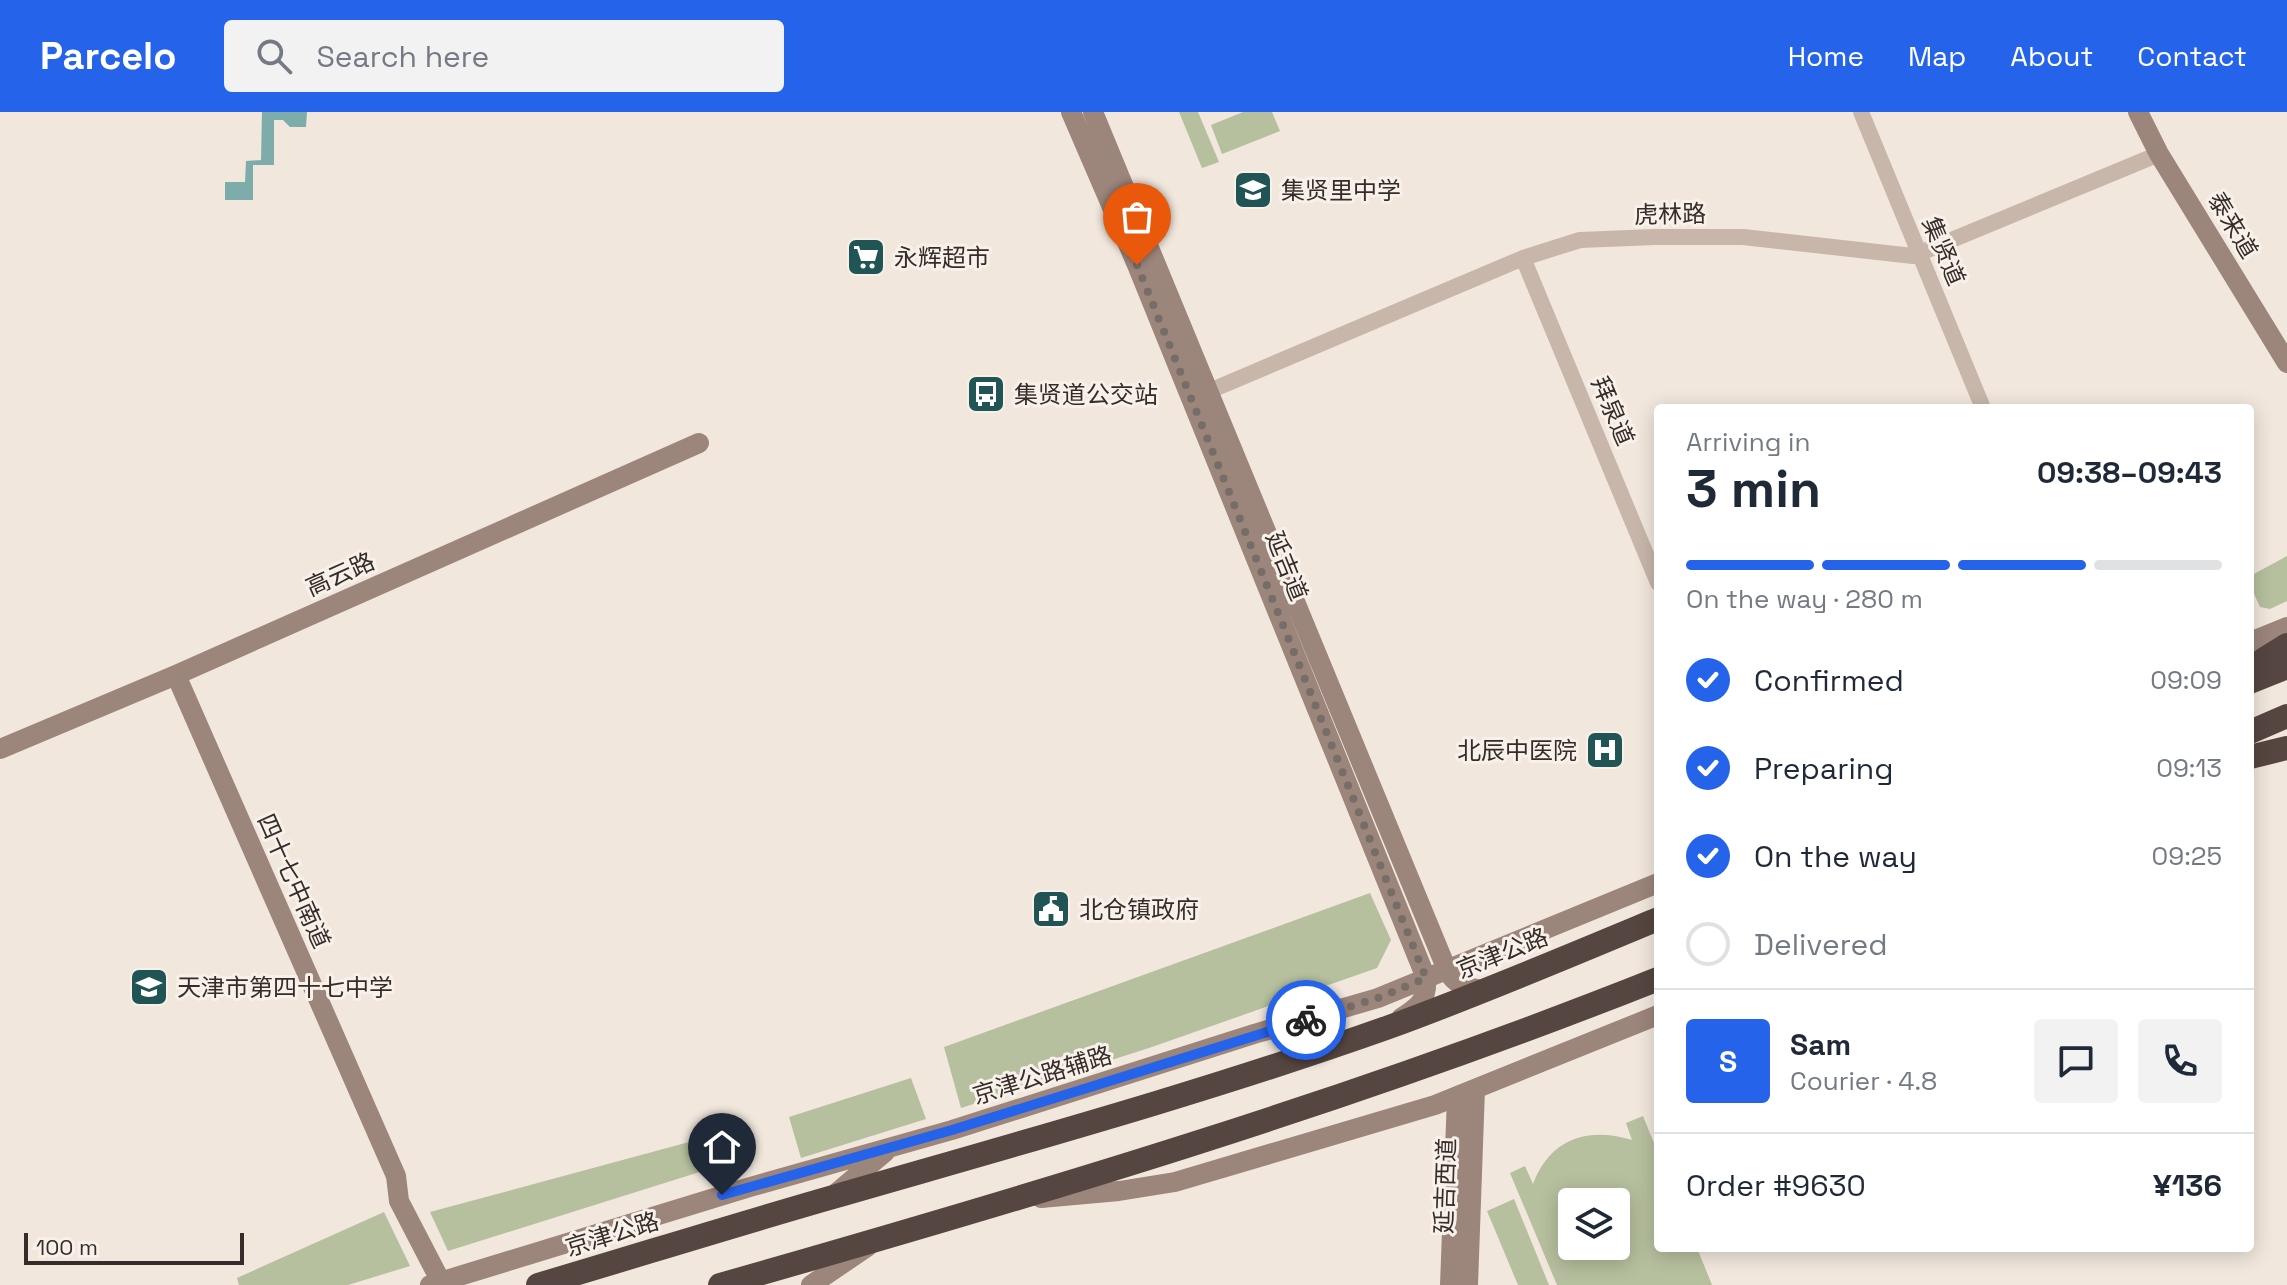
<!DOCTYPE html>
<html lang="en">
<head>
<meta charset="utf-8">
<style>
	body { margin:0; font-family:"Space Grotesk","Noto Sans SC",sans-serif; background:#f2f2f3; color:#1f2937; height:100vh; display:flex; flex-direction:column; font-size:30px; white-space:nowrap }
	* { box-sizing:border-box; margin:0 }
	p { font-size:26px; color:#747a83 }
	.icon { flex:none; width:44px; height:44px; fill:none; stroke:currentColor; stroke-width:2; stroke-linecap:round; stroke-linejoin:round }
	.map { position:relative; flex:1; overflow:hidden }
	.sheet { position:absolute; left:1654px; top:292px; width:600px; height:848px; display:flex; flex-direction:column; background:#fff; border-radius:8px; box-shadow:0 4px 20px #0003 }
	.sheet>* { flex:none }
	.buttons { position:absolute; left:1558px; top:1076px; display:grid; gap:16px }
	.buttons a { display:grid; place-items:center; width:72px; height:72px; border-radius:8px; background:#fff; box-shadow:0 4px 20px #0003; font-size:40px }
	.scale { position:absolute; left:24px; bottom:20px; width:220px; box-sizing:border-box; padding-left:8px; border:4px solid #362c29; border-top:0; font-size:22px; line-height:28px; white-space:nowrap; color:#362c29; -webkit-text-stroke:6px #f8f1ea; paint-order:stroke }
	.pin { position:absolute; display:grid; place-items:center; width:68px; height:68px; color:#fff; margin:-82px -34px; border-radius:50% 50% 50% 0; rotate:-45deg; box-shadow:0 0 8px #0007 }
	.pin .icon { rotate:45deg }
	.courier { position:absolute; display:grid; place-items:center; width:80px; height:80px; margin:-40px; border:6px solid #2563eb; border-radius:50%; background:#fff; color:#222; box-shadow:0 2px 10px #0007 }
	.headline em { font-style:normal; font-weight:600 }
	.headline div { display:flex; flex-direction:column-reverse }
	.headline { display:flex; align-items:center; justify-content:space-between; height:136px; padding:0 32px }
	h1 { font-size:52px; font-weight:600; line-height:60px }
	.bar { display:grid; grid-template-columns:repeat(4,1fr); gap:12px 8px; align-content:center; height:96px; padding:0 32px }
	.bar i { height:10px; border-radius:6px; background:#e0e1e3 }
	.bar .active { background:#2563eb }
	.bar p { grid-column:span 4 }
	.line { display:flex; align-items:center; gap:20px; padding:0 32px; border-top:2px solid #e0e1e3 }
	.line div { flex:1 }
	.round { display:grid; place-items:center; flex:none; width:84px; height:84px; border-radius:8px; background:#f2f2f3 }
	ol { padding:0 32px; list-style:none }
	li { display:flex; align-items:center; gap:24px; height:88px }
	li p { margin-inline-start:auto }
	li .icon { padding:8px; border-radius:50%; background:#2563eb; color:#fff; stroke-width:4 }
	li:last-child { color:#747a83 }
	li i { width:44px; height:44px; border:4px solid #e0e1e3; border-radius:50% }
	header { display:flex; align-items:center; gap:48px; box-sizing:border-box; height:112px; padding:0 40px; background:#2563eb; color:#fff }
	header strong { font-size:38px }
	nav { display:flex; gap:44px; margin-inline-start:auto; font-size:28px }
	.search { width:560px; height:72px; background:#f2f2f3; display:flex; align-items:center; gap:20px; box-sizing:border-box; padding:0 28px; border-radius:8px; color:#747a83; font-size:30px }
	.map>svg:first-child { display:block }
	.green { fill:#b6bf9e; fill-rule:evenodd }
	.water { fill:#7eacab }
	.lines { fill:none; stroke-linecap:round; stroke-linejoin:round }
	.street { stroke:#c8b6aa; stroke-width:16 }
	.secondary { stroke:#9c857b; stroke-width:20 }
	.highway { stroke:#564641; stroke-width:24 }
	.done { stroke:#776d68; stroke-width:8; stroke-dasharray:0 14.4 }
	.route { stroke:#2563eb; stroke-width:10 }
	.labels { text-anchor:middle; dominant-baseline:central; stroke-width:6; stroke-linejoin:round; paint-order:stroke }
	.poi-label { font-size:24px; fill:#362c29; stroke:#f8f1ea; text-anchor:start }
	.street-label { font-size:24px; fill:#362c29; stroke:#f8f1ea }
</style>
</head>
<body>
<header>
<strong>Parcelo</strong>
<div class="search"><svg class="icon" aria-label="search" viewBox="0 0 24 24"><circle cx="10" cy="10" r="6"/><path d="M15 15l6 6"/></svg>Search here</div>
<nav><a>Home</a><a>Map</a><a>About</a><a>Contact</a></nav>
</header>
<div class="map">
<svg width="2287" height="1173" viewBox="0 0 2287 1173">
	<rect width="100%" height="100%" fill="#f1e7dd"/>
	<!-- green -->
	<path class="green" d="M1179,0H1198L1219,50L1202,56Z
		M1243,0H1272L1280,19L1222,42L1211,13Z
		M2287,444V489L2270,497L2260,495L2250,473L2252,463Z
		M1370,781L1391,828L1377,856L1149,936L961,996L944,935Z
		M911,966L926,1007L801,1046L789,1005Z
		M1643,1004L1658,1041V1136H1697L1712,1173H1557L1510,1061L1525,1054L1533,1072C1550,1027 1587,1014 1632,1028L1626,1011ZM1572,1090H1616V1134H1572Z
		M715,1023L725,1052L448,1139L430,1100Z
		M1514,1087L1549,1173H1518L1487,1099Z
		M384,1100L410,1154L348,1173H239L237,1166Z"/>
	<!-- water -->
	<path class="water" d="M262,0H307L306,15H290L283,8H274V53H253V88H225V70H245L246,49L261,48Z"/>
	<g class="lines">
		<!-- street -->
		<path class="street" d="M1861,0L1983,296
			M1523,146L1658,471
			M1200,283L1523,146L1580,128L1655,125H1743L1913,144L2159,42"/>
		<!-- secondary -->
		<path class="secondary" d="M1071,0L1137,153L1426,866C1428,888 1418,895 1401,906
			M1093,0L1447,858C1456,875 1468,875 1486,879
			M2138,0L2159,42L2287,251
			M2250,530L2287,515
			M176,563L396,1064L399,1089L441,1170
			M0,637L176,563L699,331
			M833,1084L885,1040
			M1041,1086L1119,1079L1175,1070L1435,993L1658,903
			M430,1173L750,1075L952,1018L1254,922L1378,886L1658,771
			M811,1173L867,1135
			M1450,1173L1457,984
			M1468,1173L1475,977"/>
		<!-- highway -->
		<path class="highway" d="M2250,556L2287,533
			M2250,570L2287,555
			M2250,620L2287,604
			M2250,645L2287,636
			M538,1173C636,1144 735,1113 833,1085C1020,1031 1206,980 1389,915C1480,882 1569,844 1658,807
			M720,1173C1036,1083 1352,989 1658,867"/>
	</g>
	<g class="lines">
		<!-- done -->
		<path class="done" d="M1137,153L1426,866L1378,886L1306,908"/>
		<!-- route -->
		<path class="route" d="M722,1083L952,1018L1306,908"/>
	</g>
	<!-- icons -->
	<defs>
		<g id="school-square" transform="scale(2)"><rect x="-9" y="-9" width="18" height="18" rx="4" fill="#215455" stroke="#f8f1ea"/><path d="M0-5L7-2L0 1L-7-2ZM-4 1L0 2.5L4 1V4Q0 6-4 4Z" fill="#fff"/></g>
		<g id="supermarket-square" transform="scale(2)"><rect x="-9" y="-9" width="18" height="18" rx="4" fill="#215455" stroke="#f8f1ea"/><path d="M-6-5.5h2.5l.6 2H6L4.5 2H-2.5L-4.4-4H-6ZM-1.5 3.2a1.3 1.3 0 1 0 .1 0ZM3 3.2a1.3 1.3 0 1 0 .1 0Z" fill="#fff"/></g>
		<g id="bus-square" transform="scale(2)"><rect x="-9" y="-9" width="18" height="18" rx="4" fill="#215455" stroke="#f8f1ea"/><path d="M-5-6H5V4H4V6H2V4H-2V6H-4V4H-5ZM-3.5-4V0h7V-4ZM-3.5 1.2v1.5H-2V1.2ZM2 1.2v1.5H3.5V1.2Z" fill="#fff"/></g>
		<g id="hospital-square" transform="scale(2)"><rect x="-9" y="-9" width="18" height="18" rx="4" fill="#215455" stroke="#f8f1ea"/><path d="M-5-5h3v3.5h4V-5h3V5h-3V1.5h-4V5h-3Z" fill="#fff"/></g>
		<g id="civic-square" transform="scale(2)"><rect x="-9" y="-9" width="18" height="18" rx="4" fill="#215455" stroke="#f8f1ea"/><path d="M-.6-6.5H3V-4.5H.6V-3L4-1V1h2V6H-6V1h2V-1L-.6-3ZM-1.2 2.5V6h2.4V2.5Z" fill="#fff"/></g>
	</defs>
	<g fill-rule="evenodd">
		<use href="#school-square" x="1253" y="78"/>
		<use href="#supermarket-square" x="866" y="145"/>
		<use href="#bus-square" x="986" y="282"/>
		<use href="#hospital-square" x="1605" y="638"/>
		<use href="#civic-square" x="1051" y="797"/>
		<use href="#school-square" x="149" y="875"/>
	</g>
	<g class="labels">
		<!-- poi labels -->
		<g class="poi-label">
			<text x="1281" y="78">集贤里中学</text>
			<text x="894" y="145">永辉超市</text>
			<text x="1014" y="282">集贤道公交站</text>
			<text x="1577" y="638" text-anchor="end">北辰中医院</text>
			<text x="1079" y="797">北仓镇政府</text>
			<text x="177" y="875">天津市第四十七中学</text>
		</g>
		<!-- street labels -->
		<g class="street-label">
			<text transform="translate(1670 102) rotate(-1)">虎林路</text>
			<text transform="translate(2233 113) rotate(59)">泰来道</text>
			<text transform="translate(1944 139) rotate(67)">集贤道</text>
			<text transform="translate(1613 299) rotate(67)">拜泉道</text>
			<text transform="translate(1287 454) rotate(68)">延吉道</text>
			<text transform="translate(340 462) rotate(-24)">高云路</text>
			<text transform="translate(294 769) rotate(66)">四十七中南道</text>
			<text transform="translate(1502 841) rotate(-22)">京津公路</text>
			<text transform="translate(1042 963) rotate(-17)">京津公路辅路</text>
			<text transform="translate(1445 1074) rotate(-88)">延吉西道</text>
			<text transform="translate(612 1122) rotate(-17)">京津公路</text>
		</g>
	</g>
</svg>
<div class="buttons">
<a><svg class="icon" aria-label="layers" viewBox="0 0 24 24"><path d="M12 4l9 5-9 5-9-5zM3 14l9 5 9-5"/></svg></a>
</div>
<div class="scale">100 m</div>
<div class="pin" style="left:1137px;top:153px;background:#ea580c"><svg class="icon" aria-label="bag" viewBox="0 0 24 24"><path d="M5 8h14l-1 12H6zM9 8a3 3 0 0 1 6 0"/></svg></div>
<div class="pin" style="left:722px;top:1083px;background:#1f2937"><svg class="icon" aria-label="home" viewBox="0 0 24 24"><path d="M3 11l9-7 9 7M6 9v11h12V9"/></svg></div>
<div class="courier" style="left:1306px;top:908px"><svg class="icon" aria-label="bike" viewBox="0 0 24 24"><circle cx="6" cy="16" r="4"/><circle cx="18" cy="16" r="4"/><path d="M6 16l4-8h5l3 8M10 8l3 8H6M13 5h3"/></svg></div>
<section class="sheet">
<div class="headline"><div><h1>3 min</h1><p>Arriving in</p></div><em>09:38–09:43</em></div>
<div class="bar"><i class="active"></i><i class="active"></i><i class="active"></i><i></i><p>On the way · 280 m</p></div>
<ol>
<li><svg class="icon" aria-label="check" viewBox="0 0 24 24"><path d="M5 12l5 5 9-10"/></svg>Confirmed<p>09:09</p></li>
<li><svg class="icon" aria-label="check" viewBox="0 0 24 24"><path d="M5 12l5 5 9-10"/></svg>Preparing<p>09:13</p></li>
<li><svg class="icon" aria-label="check" viewBox="0 0 24 24"><path d="M5 12l5 5 9-10"/></svg>On the way<p>09:25</p></li>
<li><i></i>Delivered</li>
</ol>
<div class="line" style="height:144px"><b class="round" style="background:#2563eb;color:#fff">S</b><div><b>Sam</b><p>Courier · 4.8</p></div><a class="round"><svg class="icon" aria-label="chat" viewBox="0 0 24 24"><path d="M4 5h16v11H9l-5 4z"/></svg></a><a class="round"><svg class="icon" aria-label="phone" viewBox="0 0 24 24"><path d="M5 4h4l2 5-3 2q2 4 5 5l2-3 5 2v4C11 20 4 13 5 4z"/></svg></a></div>
<div class="line" style="height:104px"><div>Order #9630</div><b>¥136</b></div>
</section>
</div>
</body>
</html>
